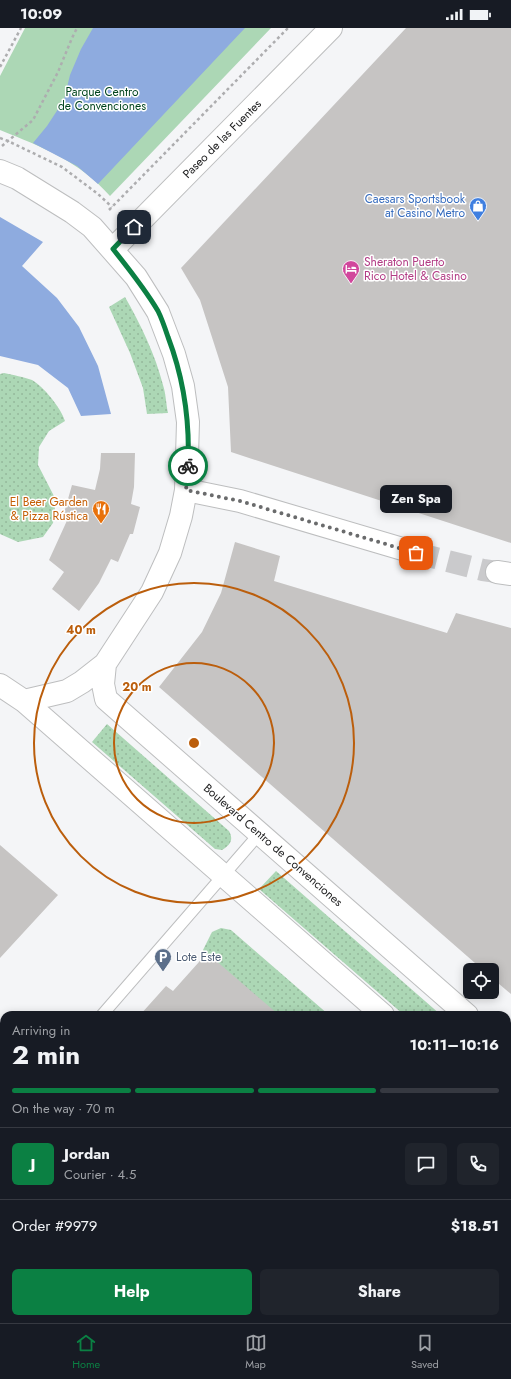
<!DOCTYPE html>
<html lang="en">
<head>
<meta charset="utf-8">
<style>
	body { margin:0; font-family:Jost,sans-serif; background:#20242c; color:#f1f3f6; height:100vh; display:flex; flex-direction:column; font-size:15px; white-space:nowrap }
	* { box-sizing:border-box; margin:0 }
	p { font-size:13px; color:#9ea1a6 }
	.icon { flex:none; width:22px; height:22px; fill:none; stroke:currentColor; stroke-width:2; stroke-linecap:round; stroke-linejoin:round }
	.map { position:relative; flex:1; overflow:hidden }
	.side { position:absolute; left:0px; top:983px; width:511px; height:312px; display:flex; flex-direction:column; background:#171b24; border-radius:12px 12px 0 0; box-shadow:0 2px 10px #0003 }
	.side>* { flex:none }
	.tools { position:absolute; left:463px; top:935px; display:grid; gap:8px }
	.tools a { display:grid; place-items:center; width:36px; height:36px; border-radius:6px; background:#171b24; box-shadow:0 2px 10px #0003; font-size:20px }
	.pin { position:absolute; display:grid; place-items:center; width:34px; height:34px; color:#fff; margin:-17px; border-radius:8px; box-shadow:0 2px 6px #0006 }
	.courier { position:absolute; display:grid; place-items:center; width:40px; height:40px; margin:-20px; border:3px solid #0b8043; border-radius:50%; background:#fff; color:#222; box-shadow:0 1px 5px #0007 }
	.bubble { position:absolute; height:28px; border-radius:6px; background:#171b24; box-shadow:0 2px 10px #0003; font-size:13px; font-weight:700; line-height:28px; text-align:center }
	.overview em { font-style:normal; font-weight:700 }
	.overview div { display:flex; flex-direction:column-reverse }
	.overview { display:flex; align-items:center; justify-content:space-between; height:68px; padding:0 12px }
	h1 { font-size:26px; font-weight:700; line-height:30px }
	.bar { display:grid; grid-template-columns:repeat(4,1fr); gap:6px 4px; align-content:center; height:48px; padding:0 12px }
	.bar i { height:5px; border-radius:3px; background:#363941 }
	.bar .current { background:#0b8043 }
	.bar p { grid-column:span 4 }
	.line { display:flex; align-items:center; gap:10px; padding:0 12px; border-top:1px solid #363941 }
	.line div { flex:1 }
	.round { display:grid; place-items:center; flex:none; width:42px; height:42px; border-radius:6px; background:#20242c }
	.primary-button { display:flex; gap:8px; margin-top:auto; padding:8px 12px }
	.primary-button a { flex:1; height:46px; border-radius:6px; background:#0b8043; color:#fff; font-size:16px; font-weight:700; line-height:46px; text-align:center }
	.primary-button a+a { background:#20242c; color:#f1f3f6 }
	.status { display:flex; justify-content:space-between; align-items:center; height:28px; padding:0 20px; background:#171b24; direction:ltr }
	.status svg { height:11px; fill:currentColor }
	.tabs { display:flex; justify-content:space-around; align-items:center; height:56px; border-top:1px solid #363941; background:#171b24; font-size:11px; color:#9ea1a6 }
	.tabs a { display:grid; justify-items:center; gap:2px }
	.tabs .current { color:#0b8043 }
	.map>svg:first-child { display:block }
	.grass { fill:url(#grass-dots) }
	.park { fill:#acd7b5 }
	.water { fill:#8eabdf }
	.building { fill:#c6c4c3 }
	.lines { fill:none; stroke-linecap:round; stroke-linejoin:round }
	.minor-tunnel { stroke:#cacacc; stroke-width:22; stroke-dasharray:22 11; stroke-linecap:butt }
	.service-casing { stroke:#bdbebf; stroke-width:13 }
	.minor-casing { stroke:#bdbebf; stroke-width:24 }
	.path { stroke:#adadaf; stroke-width:2.5; stroke-dasharray:3 3; stroke-linecap:butt }
	.service { stroke:#fff; stroke-width:11 }
	.minor { stroke:#fff; stroke-width:22 }
	.done { stroke:#6a6b6c; stroke-width:4; stroke-dasharray:0 7.2 }
	.route { stroke:#0b8043; stroke-width:5 }
	.ring { fill:none; stroke:#bb5e0c; stroke-width:2 }
	.labels { text-anchor:middle; dominant-baseline:central; stroke-width:3; stroke-linejoin:round; paint-order:stroke }
	.park-label { font-size:12px; fill:#034620; stroke:#fff }
	.street-label { font-size:12px; fill:#202021; stroke:#fff }
	.shop-label { font-size:12px; fill:#366cbe; stroke:#fff; text-anchor:end }
	.hotel-label { font-size:12px; fill:#b23c85; stroke:#fff; text-anchor:start }
	.food-label { font-size:12px; fill:#c56008; stroke:#fff; text-anchor:end }
	.service-label { font-size:12px; fill:#4e5e75; stroke:#fff; text-anchor:start }
	.centre { fill:#bb5e0c; stroke:#fff; stroke-width:2 }
	.ring-label { font-size:12px; text-anchor:middle; font-weight:bold; fill:#bb5e0c; stroke:#fff; stroke-width:3; stroke-linejoin:round; paint-order:stroke }
</style>
</head>
<body>
<div class="status"><b>10:09</b><svg viewBox="0 0 49 12"><path d="M0 12V9h3v3zM5 12V6h3v6zM10 12V3h3v9zM15 12V0h3v12zM26 1h20v11H26zM47 4h2v5h-2z"/></svg></div>
<div class="map">
<svg width="511" height="1295" viewBox="0 0 511 1295">
	<defs>
		<pattern id="grass-dots" width="8" height="8" patternUnits="userSpaceOnUse"><rect width="8" height="8" fill="#acd7b5"/><path d="M2 2h.1M6 6h.1" fill="none" stroke="#94b89b" stroke-width="1.8" stroke-linecap="round"/></pattern>
	</defs>
	<rect width="100%" height="100%" fill="#f4f5f7"/>
	<!-- grass -->
	<path class="grass" d="M125,269C141,297 155,326 163,357C166,366 166,376 168,385L147,386L143,360L130,325L109,279Z
		M4,345C13,347 24,349 32,352C44,359 61,380 65,393L49,403L39,419L38,437L56,472L53,495L43,509L18,514L0,506V346Z
		M107,696L229,803C234,812 230,817 222,822L215,821L92,714Z
		M276,843L441,987H404L259,861Z
		M221,900L231,902L329,987H271L206,931L203,922L212,904Z
		M507,1045L511,1048V1071L507,1069Z
		M507,1120L511,1122V1295H454L458,1291H507Z"/>
	<!-- park -->
	<path class="park" d="M25,0H271L110,168C79,133 42,119 0,102V48Z"/>
	<!-- water -->
	<path class="water" d="M93,0H245L98,156L77,138L33,115L47,98L64,72L70,47L81,21Z
		M0,189L43,214L22,238L57,270L79,299L98,338L111,386L81,388L68,360L38,337L0,328Z"/>
	<!-- building -->
	<path class="building" d="M406,0H511V515L231,424L228,359L200,272L181,240Z
		M101,425H135L134,459L131,476L140,479L133,506H130L118,534L111,531L99,555L79,583L52,561L64,544L49,532L70,486L64,485L72,457L95,462L100,441Z
		M235,514L280,528L274,553L447,605L456,585L511,600V966L492,950V942H483L159,659L202,604L221,565Z
		M0,817L58,867L0,930Z
		M207,925L279,987H140L166,958L173,963Z"/>
	<g class="lines">
		<!-- minor-tunnel -->
		<path class="minor-tunnel" d="M416,525L483,542L497,544"/>
		<!-- service casing -->
		<g class="service-casing">
			<path id="service" d="M102,987L260,805"/>
		</g>
		<!-- minor casing -->
		<g class="minor-casing">
			<path id="minor" d="M0,143L17,150L72,184L92,199L136,249L158,284L174,326L183,358L188,394L186,462L181,488L170,525L152,564L105,636L82,654L67,663L24,673
				M113,221L331,0
				M186,462L240,473L416,525
				M497,544L511,546
				M105,636L103,656L106,671L467,987
				M0,657L24,673L383,987
				M507,1022L511,1026
				M507,1084L511,1085"/>
		</g>
		<!-- path -->
		<path class="path" d="M0,39L21,0
			M0,110L8,113L62,139L98,166L112,179
			M2,118L33,92L58,44L72,10L77,0
			M109,182L288,0"/>
		<!-- service -->
		<use href="#service" class="service"/>
		<!-- minor -->
		<use href="#minor" class="minor"/>
	</g>
	<g class="lines">
		<!-- done -->
		<path class="done" d="M188,438L186,462L240,473L416,525"/>
		<!-- route -->
		<path class="route" d="M134,199L113,221C129,241 145,261 158,283C162,291 165,300 168,309C184,351 190,394 188,438"/>
	</g>
	<!-- distance rings -->
	<g class="ring">
		<circle cx="194" cy="715" r="80"/>
		<circle cx="194" cy="715" r="160"/>
	</g>
	<!-- icons -->
	<defs>
		<g id="shop-pin" transform="scale(0.9)"><path d="M0 17L-7.5 6A9.5 9.5 0 1 1 7.5 6Z" fill="#3f7fe0" stroke="#fff"/><path d="M-5-2.5h2.3a2.7 3.5 0 0 1 5.4 0H5L5.5 6h-11ZM-1.5-2.5h3a1.5 2.3 0 0 0-3 0Z" fill="#fff"/></g>
		<g id="hotel-pin" transform="scale(0.9)"><path d="M0 17L-7.5 6A9.5 9.5 0 1 1 7.5 6Z" fill="#d1479c" stroke="#fff"/><path d="M-6-4.5h1.5V1H6V5H4.5V3h-9V5H-6ZM-4 0a1.8 1.8 0 1 1 3.6 0ZM.5 0V-2.5h3Q6-2.5 6 0Z" fill="#fff"/></g>
		<g id="restaurant-pin" transform="scale(0.9)"><path d="M0 17L-7.5 6A9.5 9.5 0 1 1 7.5 6Z" fill="#e8710a" stroke="#fff"/><path d="M-5-6h1v4h1v-4h1v4h1v-4h1v5L-1.5 .5V6h-2V.5L-5-1ZM5-6V6H3V1.5H1.5Q1.5-4 5-6Z" fill="#fff"/></g>
		<g id="parking-pin" transform="scale(0.9)"><path d="M0 17L-7.5 6A9.5 9.5 0 1 1 7.5 6Z" fill="#5c6f8a" stroke="#fff"/><path d="M-3.5-5.5H1a3.5 3.5 0 0 1 0 7H-1V5.5H-3.5ZM-1-3.4V-.6H.8a1.4 1.4 0 0 0 0-2.8Z" fill="#fff"/></g>
	</defs>
	<g fill-rule="evenodd">
		<use href="#shop-pin" x="478" y="178"/>
		<use href="#hotel-pin" x="351" y="241"/>
		<use href="#restaurant-pin" x="101" y="481"/>
		<use href="#parking-pin" x="163" y="929"/>
	</g>
	<g class="labels">
		<!-- park labels -->
		<g class="park-label">
			<text x="102" y="64">Parque Centro<tspan x="102" dy="14">de Convenciones</tspan></text>
		</g>
		<!-- street labels -->
		<g class="street-label">
			<text transform="translate(222 111) rotate(-45)">Paseo de las Fuentes</text>
			<text transform="translate(273 817) rotate(41)">Boulevard Centro de Convenciones</text>
		</g>
		<!-- shop labels -->
		<g class="shop-label">
			<text x="465" y="171">Caesars Sportsbook<tspan x="465" dy="14">at Casino Metro</tspan></text>
		</g>
		<!-- hotel labels -->
		<g class="hotel-label">
			<text x="364" y="234">Sheraton Puerto<tspan x="364" dy="14">Rico Hotel &amp; Casino</tspan></text>
		</g>
		<!-- food labels -->
		<g class="food-label">
			<text x="88" y="474">El Beer Garden<tspan x="88" dy="14">&amp; Pizza Rústica</tspan></text>
		</g>
		<!-- service labels -->
		<g class="service-label">
			<text x="176" y="929">Lote Este</text>
		</g>
	</g>
	<circle cx="194" cy="715" r="6" class="centre"/>
	<g class="ring-label">
		<text x="81" y="606">40 m</text>
		<text x="137" y="663">20 m</text>
	</g>
</svg>
<div class="tools">
<a><svg class="icon" aria-label="locate" viewBox="0 0 24 24"><circle cx="12" cy="12" r="6"/><path d="M12 2v4M12 18v4M2 12h4M18 12h4"/></svg></a>
</div>
<div class="pin" style="left:416px;top:525px;background:#ea580c"><svg class="icon" aria-label="bag" viewBox="0 0 24 24"><path d="M5 8h14l-1 12H6zM9 8a3 3 0 0 1 6 0"/></svg></div>
<div class="pin" style="left:134px;top:199px;background:#1f2937"><svg class="icon" aria-label="home" viewBox="0 0 24 24"><path d="M3 11l9-7 9 7M6 9v11h12V9"/></svg></div>
<div class="courier" style="left:188px;top:438px"><svg class="icon" aria-label="bike" viewBox="0 0 24 24"><circle cx="6" cy="16" r="4"/><circle cx="18" cy="16" r="4"/><path d="M6 16l4-8h5l3 8M10 8l3 8H6M13 5h3"/></svg></div>
<div class="bubble" style="left:380px;top:457px;width:72px">Zen Spa</div>
<section class="side">
<div class="overview"><div><h1>2 min</h1><p>Arriving in</p></div><em>10:11–10:16</em></div>
<div class="bar"><i class="current"></i><i class="current"></i><i class="current"></i><i></i><p>On the way · 70 m</p></div>
<div class="line" style="height:72px"><b class="round" style="background:#0b8043;color:#fff">J</b><div><b>Jordan</b><p>Courier · 4.5</p></div><a class="round"><svg class="icon" aria-label="chat" viewBox="0 0 24 24"><path d="M4 5h16v11H9l-5 4z"/></svg></a><a class="round"><svg class="icon" aria-label="phone" viewBox="0 0 24 24"><path d="M5 4h4l2 5-3 2q2 4 5 5l2-3 5 2v4C11 20 4 13 5 4z"/></svg></a></div>
<div class="line" style="height:52px"><div>Order #9979</div><b>$18.51</b></div>
<div class="primary-button"><a>Help</a><a>Share</a></div>
</section>
</div>
<nav class="tabs">
<a class="current"><svg class="icon" aria-label="home" viewBox="0 0 24 24"><path d="M3 11l9-7 9 7M6 9v11h12V9"/></svg>Home</a>
<a><svg class="icon" aria-label="map" viewBox="0 0 24 24"><path d="M3 6l6-2 6 2 6-2v14l-6 2-6-2-6 2zM9 4v14M15 6v14"/></svg>Map</a>
<a><svg class="icon" aria-label="saved" viewBox="0 0 24 24"><path d="M7 4h10v16l-5-4-5 4z"/></svg>Saved</a>
</nav>
</body>
</html>
